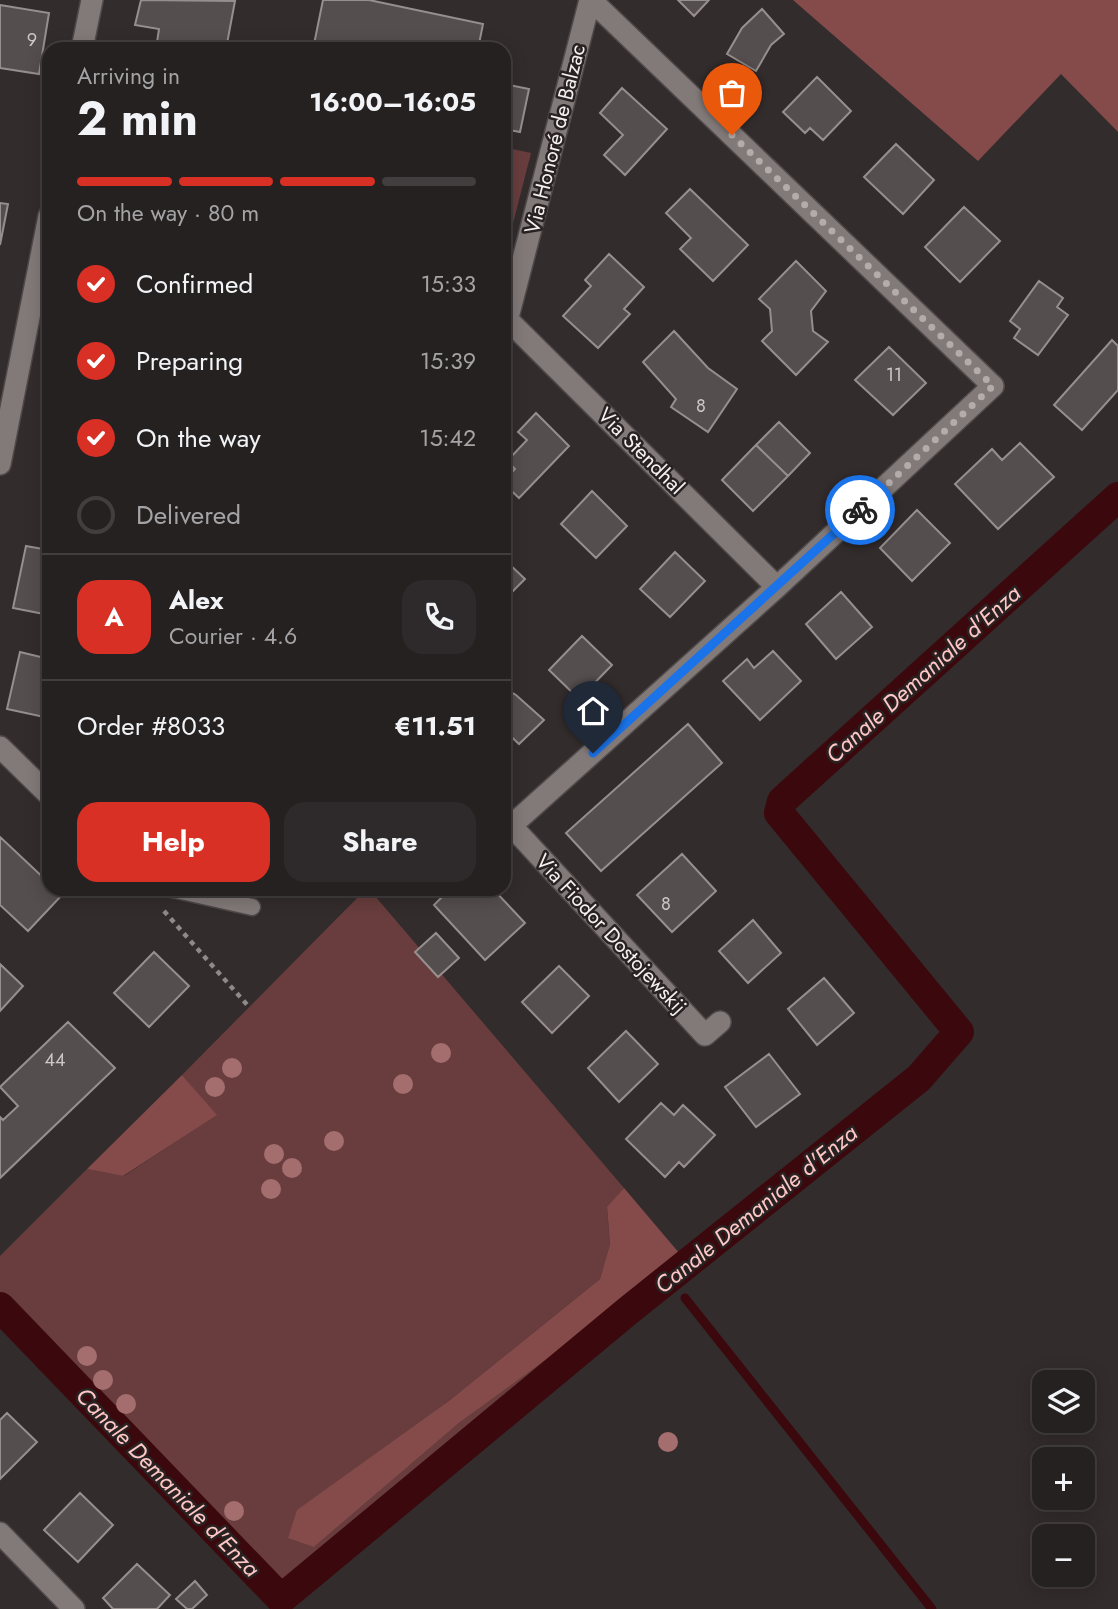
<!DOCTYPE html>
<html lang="en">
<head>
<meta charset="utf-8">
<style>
	body { margin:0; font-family:Jost,sans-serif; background:#2e292a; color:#f1f3f6; height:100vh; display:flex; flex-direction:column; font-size:26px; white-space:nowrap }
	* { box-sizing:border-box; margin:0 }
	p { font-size:23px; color:#a4a3a5 }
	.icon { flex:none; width:38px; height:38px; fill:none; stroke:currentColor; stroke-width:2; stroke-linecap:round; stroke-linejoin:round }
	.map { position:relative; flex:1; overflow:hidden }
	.side { position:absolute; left:42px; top:42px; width:469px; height:854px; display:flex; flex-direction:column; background:#262121; border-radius:21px; box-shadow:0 4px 18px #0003,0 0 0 2px #423e3f }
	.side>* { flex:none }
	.tools { position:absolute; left:1032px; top:1370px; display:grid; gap:14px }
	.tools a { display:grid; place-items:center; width:63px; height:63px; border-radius:14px; background:#262121; box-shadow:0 4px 18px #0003,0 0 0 2px #423e3f; font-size:35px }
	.pin { position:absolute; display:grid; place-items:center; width:60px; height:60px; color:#fff; margin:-72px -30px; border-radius:50% 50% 50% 0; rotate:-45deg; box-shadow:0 0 7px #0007 }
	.pin .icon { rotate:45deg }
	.courier { position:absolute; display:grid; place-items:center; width:70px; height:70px; margin:-35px; border:5px solid #1a73e8; border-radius:50%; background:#fff; color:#222; box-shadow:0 2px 9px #0007 }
	.summary em { font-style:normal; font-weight:700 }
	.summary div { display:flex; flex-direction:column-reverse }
	.summary { display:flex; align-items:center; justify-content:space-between; height:119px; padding:0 35px }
	h1 { font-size:46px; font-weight:700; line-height:52px }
	.bar { display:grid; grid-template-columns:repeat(4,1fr); gap:10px 7px; align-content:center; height:84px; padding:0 35px }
	.bar i { height:9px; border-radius:5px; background:#423e3f }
	.bar .on { background:#d93025 }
	.bar p { grid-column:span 4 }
	.line { display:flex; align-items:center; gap:18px; padding:0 35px; border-top:2px solid #423e3f }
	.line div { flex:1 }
	.round { display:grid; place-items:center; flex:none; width:74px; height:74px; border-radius:21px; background:#2e292a }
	ol { padding:0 35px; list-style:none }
	li { display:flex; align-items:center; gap:21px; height:77px }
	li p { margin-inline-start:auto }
	li .icon { padding:7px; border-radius:50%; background:#d93025; color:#fff; stroke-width:4 }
	li:last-child { color:#a4a3a5 }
	li i { width:38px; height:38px; border:4px solid #423e3f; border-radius:50% }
	.action { display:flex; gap:14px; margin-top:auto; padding:14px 35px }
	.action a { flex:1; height:80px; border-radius:21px; background:#d93025; color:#fff; font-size:28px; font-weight:700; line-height:80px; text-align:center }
	.action a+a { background:#2e292a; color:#f1f3f6 }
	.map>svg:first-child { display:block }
	.green { fill:#693d3d }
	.forest { fill:#844b4a }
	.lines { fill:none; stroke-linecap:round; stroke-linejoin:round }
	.stream { stroke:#3b090d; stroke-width:9 }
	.canal { stroke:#3b090d; stroke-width:30 }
	.building { fill:#554e4e; stroke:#978f8e; stroke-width:2 }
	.lane-casing { stroke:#4f4949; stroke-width:19 }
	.street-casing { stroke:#4f4949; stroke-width:24 }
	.path { stroke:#8f8989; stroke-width:4.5; stroke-dasharray:5 5; stroke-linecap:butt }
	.lane { stroke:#827a79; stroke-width:16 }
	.street { stroke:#827a79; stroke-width:21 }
	.tree { fill:#a36e6d }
	.done { stroke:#b2acac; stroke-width:7; stroke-dasharray:0 12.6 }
	.route { stroke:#1a73e8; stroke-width:9 }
	.labels { text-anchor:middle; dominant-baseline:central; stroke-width:5; stroke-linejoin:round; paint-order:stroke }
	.number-label { font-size:18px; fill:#cec8c8 }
	.street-label { font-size:21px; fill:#f6f1f1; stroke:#292222 }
	.water-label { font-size:23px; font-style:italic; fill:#ffc7c5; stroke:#292222 }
</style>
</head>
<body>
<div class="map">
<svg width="1118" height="1609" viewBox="0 0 1118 1609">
	<rect width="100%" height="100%" fill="#332c2c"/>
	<!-- green -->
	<path class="green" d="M504,147L531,153L504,259Z
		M366,889H369L624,1188L607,1208L610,1244L600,1279L450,1400L298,1510L314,1547L459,1423L612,1310H629L281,1599L0,1307V1256L87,1169L124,1176L216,1115L182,1075Z"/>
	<!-- forest -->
	<path class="forest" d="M793,0H1118V132L1061,74L978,161Z
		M182,1075L217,1115L123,1176L87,1169Z
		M624,1188L680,1254L705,1236V1265L648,1312L612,1311L459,1423L314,1547L288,1538L297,1510L450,1400L600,1279L610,1244L607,1207Z"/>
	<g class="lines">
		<!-- stream -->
		<path class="stream" d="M685,1298L932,1609"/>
		<!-- canal -->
		<path class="canal" d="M0,1307L281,1599L629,1310L919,1078L959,1032L779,813L782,801L1118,497"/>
	</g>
	<!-- building -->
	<path class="building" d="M141,0L235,1L226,49H156L159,29L135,25Z
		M323,0H369L483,24L478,49H313Z
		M678,0H709L694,16Z
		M0,5L49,13L39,74L0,68Z
		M762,9L784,34L771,45L756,71L727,54L742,28Z
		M817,77L851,111L823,140L810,128L805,133L783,112Z
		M504,84L529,89L520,132L504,129Z
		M622,88L667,129L625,175L604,155L623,135L600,113Z
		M896,144L934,180L903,214L864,177Z
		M690,189L748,245L713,281L680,249L691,238L666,213Z
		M0,203L8,204L0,245Z
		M964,207L1000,241L960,282L925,247Z
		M609,254L644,287L624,309L630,314L598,348L563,316L591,286L585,280Z
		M796,261L826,291L811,311L813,331L828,342L796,375L762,341L772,331L770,309L759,299Z
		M1039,281L1063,298L1057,307L1068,315L1038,355L1014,338L1020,329L1010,321Z
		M674,331L708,368L737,389L708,432L671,407L676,399L643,362Z
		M1112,340L1118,346V390L1082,430L1054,405Z
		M889,347L926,383L893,415L855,380Z
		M536,413L569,446L519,498L504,484V480L515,469L507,461L527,440L518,432Z
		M779,422L810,453L788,476L756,445Z
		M1020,443L1054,477L998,529L955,484L992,449L1002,460Z
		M756,445L788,476L753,511L722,480Z
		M592,491L627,526L596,558L561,524Z
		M917,510L950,543L912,581L880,548Z
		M26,546L49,550V615L13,608Z
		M675,552L705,581L670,617L640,589Z
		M504,559L525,579L504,600Z
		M841,592L872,627L836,659L806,624Z
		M582,636L612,665L579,699L549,670Z
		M773,651L801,681L760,720L723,681L747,659L754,668Z
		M20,652L49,659V718L7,709Z
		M504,688L516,695L544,720L519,744L504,730Z
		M688,724L722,763L601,871L566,833Z
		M0,837L49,883V889H56L62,895L28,931L0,905Z
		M682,854L716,891L672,932L637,895Z
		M450,889H493L525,923L485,960L434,905Z
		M753,920L781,953L748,983L719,951Z
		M436,933L459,958L438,977L415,952Z
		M154,952L189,986L149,1027L114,993Z
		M0,964L23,986L0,1011Z
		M559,966L589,996L552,1033L522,1002Z
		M824,978L854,1013L817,1045L788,1009Z
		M68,1022L115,1068L0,1178V1117L3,1120L18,1106L0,1087Z
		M626,1031L658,1064L619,1102L588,1068Z
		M769,1054L800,1094L756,1127L725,1087Z
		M661,1103L674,1115L683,1105L715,1135L684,1167L679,1162L665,1177L626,1139Z
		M7,1413L37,1442L0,1479V1420Z
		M80,1493L113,1525L78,1562L44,1530Z
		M137,1564L170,1595L157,1609H113L103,1598Z
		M195,1581L207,1595L192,1609H187L176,1599Z"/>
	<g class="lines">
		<!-- lane casing -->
		<g class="lane-casing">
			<path id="lane" d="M172,889L252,907"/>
		</g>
		<!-- street casing -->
		<g class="street-casing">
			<path id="street" d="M82,49L92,0
				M504,316L777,587
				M505,329L590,0
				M0,464L49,216
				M0,747L49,795
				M504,818L705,1035L720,1022
				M511,826L777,587L993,386L591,0
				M0,1533L74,1609"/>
		</g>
		<!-- path -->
		<path class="path" d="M164,911L249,1007"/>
		<!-- lane -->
		<use href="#lane" class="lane"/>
		<!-- street -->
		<use href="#street" class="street"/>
	</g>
	<!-- trees -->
	<g class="tree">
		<circle cx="441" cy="1053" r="10"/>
		<circle cx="232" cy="1068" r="10"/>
		<circle cx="403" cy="1084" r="10"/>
		<circle cx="215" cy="1087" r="10"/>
		<circle cx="334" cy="1141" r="10"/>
		<circle cx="274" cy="1154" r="10"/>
		<circle cx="292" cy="1168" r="10"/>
		<circle cx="271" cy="1189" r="10"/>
		<circle cx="87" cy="1356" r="10"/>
		<circle cx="103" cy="1380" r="10"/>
		<circle cx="126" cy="1404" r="10"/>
		<circle cx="668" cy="1442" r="10"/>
		<circle cx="234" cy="1511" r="10"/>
	</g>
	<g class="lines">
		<!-- done -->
		<path class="done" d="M732,135L993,386L860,510"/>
		<!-- route -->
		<path class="route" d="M593,753L860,510"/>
	</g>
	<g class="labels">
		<!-- number labels -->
		<g class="number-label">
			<text x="32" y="40">9</text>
			<text x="894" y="375">11</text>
			<text x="701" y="406">8</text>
			<text x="666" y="904">8</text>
			<text x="55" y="1060">44</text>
		</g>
		<!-- street labels -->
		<g class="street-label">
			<text transform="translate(555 139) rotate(-76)">Via Honoré de Balzac</text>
			<text transform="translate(641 451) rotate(45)">Via Stendhal</text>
			<text transform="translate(611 934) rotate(47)">Via Fiodor Dostojewskij</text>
		</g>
		<!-- water labels -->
		<g class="water-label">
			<text transform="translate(923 674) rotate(-42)">Canale Demaniale d'Enza</text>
			<text transform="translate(756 1209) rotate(-39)">Canale Demaniale d'Enza</text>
			<text transform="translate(168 1482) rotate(46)">Canale Demaniale d'Enza</text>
		</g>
	</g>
</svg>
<div class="tools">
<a><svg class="icon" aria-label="layers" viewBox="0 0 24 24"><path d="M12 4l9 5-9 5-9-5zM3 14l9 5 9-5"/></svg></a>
<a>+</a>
<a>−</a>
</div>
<div class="pin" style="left:732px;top:135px;background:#ea580c"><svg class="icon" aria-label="bag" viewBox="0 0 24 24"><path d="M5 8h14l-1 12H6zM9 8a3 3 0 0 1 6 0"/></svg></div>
<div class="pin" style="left:593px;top:753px;background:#1f2937"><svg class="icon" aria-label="home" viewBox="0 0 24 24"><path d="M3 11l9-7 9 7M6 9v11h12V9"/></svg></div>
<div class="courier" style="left:860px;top:510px"><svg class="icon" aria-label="bike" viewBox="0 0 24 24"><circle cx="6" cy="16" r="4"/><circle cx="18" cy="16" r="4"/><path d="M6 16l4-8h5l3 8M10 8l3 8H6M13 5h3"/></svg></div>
<section class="side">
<div class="summary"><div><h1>2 min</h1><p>Arriving in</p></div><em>16:00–16:05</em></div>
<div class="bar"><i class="on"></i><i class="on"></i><i class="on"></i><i></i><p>On the way · 80 m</p></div>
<ol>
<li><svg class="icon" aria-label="check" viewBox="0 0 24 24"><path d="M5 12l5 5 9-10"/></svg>Confirmed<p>15:33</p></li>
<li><svg class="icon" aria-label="check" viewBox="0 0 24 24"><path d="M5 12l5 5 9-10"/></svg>Preparing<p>15:39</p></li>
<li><svg class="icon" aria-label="check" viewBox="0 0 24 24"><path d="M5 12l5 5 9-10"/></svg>On the way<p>15:42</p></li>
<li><i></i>Delivered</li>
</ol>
<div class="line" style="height:126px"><b class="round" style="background:#d93025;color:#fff">A</b><div><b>Alex</b><p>Courier · 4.6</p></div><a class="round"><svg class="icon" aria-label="phone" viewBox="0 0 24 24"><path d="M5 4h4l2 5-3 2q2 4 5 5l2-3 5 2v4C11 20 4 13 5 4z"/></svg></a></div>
<div class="line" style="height:91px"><div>Order #8033</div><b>€11.51</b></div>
<div class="action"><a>Help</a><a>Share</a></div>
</section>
</div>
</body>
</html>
